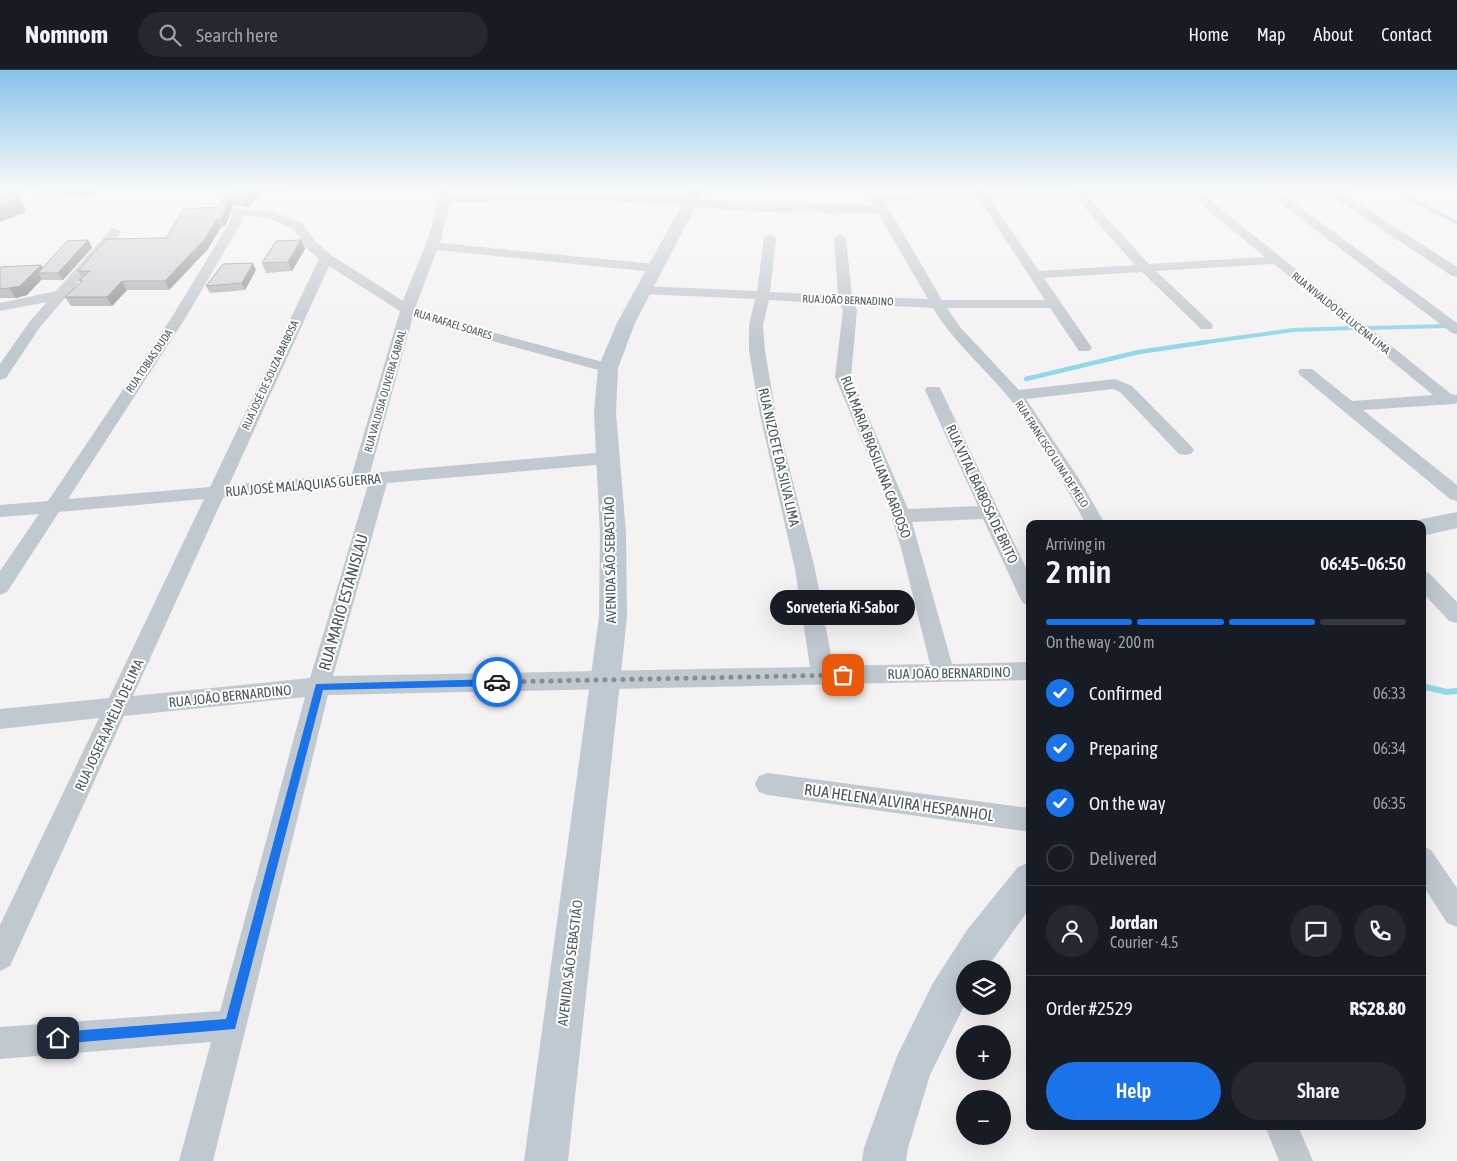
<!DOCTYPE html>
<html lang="en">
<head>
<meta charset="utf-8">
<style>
	body { margin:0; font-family:"Asap Condensed",sans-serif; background:#242831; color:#f1f3f6; height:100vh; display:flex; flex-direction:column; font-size:19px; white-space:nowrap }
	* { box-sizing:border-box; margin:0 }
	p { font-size:16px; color:#9ea1a6 }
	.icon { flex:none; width:28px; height:28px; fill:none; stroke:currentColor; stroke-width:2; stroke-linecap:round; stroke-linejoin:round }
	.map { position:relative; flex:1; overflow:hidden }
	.details { position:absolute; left:1026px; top:450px; width:400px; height:610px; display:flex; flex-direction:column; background:#171b24; border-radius:10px; box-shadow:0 5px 20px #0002 }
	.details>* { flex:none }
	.controls { position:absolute; left:956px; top:890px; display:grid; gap:10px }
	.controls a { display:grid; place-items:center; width:55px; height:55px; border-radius:50%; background:#171b24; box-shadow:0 5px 20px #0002; font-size:25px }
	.pin { position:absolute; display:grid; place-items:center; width:42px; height:42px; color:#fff; margin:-21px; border-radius:10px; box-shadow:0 2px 8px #0006 }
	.courier { position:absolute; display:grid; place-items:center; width:50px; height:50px; margin:-25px; border:4px solid #1a73e8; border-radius:50%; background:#fff; color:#222; box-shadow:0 1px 6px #0007 }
	.bubble { position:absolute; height:35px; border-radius:18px; background:#171b24; box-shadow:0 5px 20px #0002; font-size:16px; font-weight:600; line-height:35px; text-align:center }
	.headline em { font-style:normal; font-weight:600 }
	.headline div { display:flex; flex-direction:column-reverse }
	.headline { display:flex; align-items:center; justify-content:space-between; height:85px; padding:0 20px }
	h1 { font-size:32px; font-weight:600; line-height:38px }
	.bar { display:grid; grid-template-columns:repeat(4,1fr); gap:8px 5px; align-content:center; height:60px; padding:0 20px }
	.bar i { height:6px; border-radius:4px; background:#363941 }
	.bar .current { background:#1a73e8 }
	.bar p { grid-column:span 4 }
	.line { display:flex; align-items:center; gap:12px; padding:0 20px; border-top:1px solid #363941 }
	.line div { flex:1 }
	.round { display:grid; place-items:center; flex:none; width:52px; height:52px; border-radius:26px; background:#242831 }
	ol { padding:0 20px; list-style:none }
	li { display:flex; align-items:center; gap:15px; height:55px }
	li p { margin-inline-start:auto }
	li .icon { padding:5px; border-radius:50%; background:#1a73e8; color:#fff; stroke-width:4 }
	li:last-child { color:#9ea1a6 }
	li i { width:28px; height:28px; border:2px solid #363941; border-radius:50% }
	.button { display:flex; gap:10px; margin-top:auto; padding:10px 20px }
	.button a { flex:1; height:58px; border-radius:30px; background:#1a73e8; color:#fff; font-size:20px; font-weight:600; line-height:58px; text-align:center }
	.button a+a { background:#242831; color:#f1f3f6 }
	header { display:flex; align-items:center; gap:30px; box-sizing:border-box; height:70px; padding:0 25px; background:#171b24; border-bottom:1px solid #363941 }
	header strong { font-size:24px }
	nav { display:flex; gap:28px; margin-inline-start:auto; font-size:18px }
	.search { width:350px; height:45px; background:#242831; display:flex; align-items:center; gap:12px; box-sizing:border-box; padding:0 18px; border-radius:28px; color:#9ea1a6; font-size:19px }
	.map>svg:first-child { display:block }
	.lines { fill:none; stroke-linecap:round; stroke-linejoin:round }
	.stream-far2 { stroke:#93d8e9; stroke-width:4 }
	.stream-far1 { stroke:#93d8e9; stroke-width:4.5 }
	.stream { stroke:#93d8e9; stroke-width:6 }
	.street { fill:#c1c9d0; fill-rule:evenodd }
	.secondary { fill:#bfc9d2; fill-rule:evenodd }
	.primary { fill:#b4c2cf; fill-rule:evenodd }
	.wall { fill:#afb2b6 }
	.shaded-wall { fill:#8f9194 }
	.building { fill:#cccfd4; stroke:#8f9194 }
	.route { fill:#1a73e8 }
	.done { stroke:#868d92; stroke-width:5; stroke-dasharray:0 9 }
	.labels { text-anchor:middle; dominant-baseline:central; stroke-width:4; stroke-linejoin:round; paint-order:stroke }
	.far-street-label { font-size:11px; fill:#4a565f; stroke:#fff }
	.street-label { font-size:14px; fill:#4a565f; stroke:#fff }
	.near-street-label { font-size:16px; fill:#4a565f; stroke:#fff }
</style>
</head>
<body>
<header>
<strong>Nomnom</strong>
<div class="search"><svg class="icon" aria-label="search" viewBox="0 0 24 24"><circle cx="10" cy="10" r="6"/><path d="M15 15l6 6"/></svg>Search here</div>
<nav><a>Home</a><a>Map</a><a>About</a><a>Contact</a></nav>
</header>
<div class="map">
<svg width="1457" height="1091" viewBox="0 0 1457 1091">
	<rect width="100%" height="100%" fill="#f4f2f2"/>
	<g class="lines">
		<!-- stream-far2 -->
		<path class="stream-far2" d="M1398,118L1405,126L1457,153
			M1367,258L1448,256
			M1199,273L1293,260L1354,258"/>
		<!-- stream-far1 -->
		<path class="stream-far1" d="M1026,309L1139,282L1207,272"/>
		<!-- stream -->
		<path class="stream" d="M1422,616L1447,622L1457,621"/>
		<!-- street -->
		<path class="street" d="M0,118H10L16,122L14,124L10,125L0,122Z
			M234,118H314L308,121L235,124L229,121Z
			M439,118H451L450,125L638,124L758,134L874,135L870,127L876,124L974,123L971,118H983L986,122H1071L1068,118H1080L1083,121L1185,118H1355L1354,121L1342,123L1457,197V207L1452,206L1327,123L1282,124L1457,253V264L1452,263L1268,124L1205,126L1451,324L1457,325V333L1454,334L1363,340L1457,415V431L1450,429L1300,305L1298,302L1300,299H1312L1352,331L1433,325L1274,194L1156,201L1211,253L1213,256L1211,259H1201L1142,202L1044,208L1092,278L1089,281H1079L1050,238H947L960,257L1019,320L1115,309L1132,316L1191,376L1194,380L1191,384L1185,385L1179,384L1120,322L1113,319L1026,329L1081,412L1105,454H1086C1063,412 1039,367 1010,329C985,298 954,273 933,238L854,234L857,240L851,307L908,439L978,436L925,320L927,317H939L941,320L1030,506V536L1023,533L1020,528L983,449L912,452L952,594L1030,592V610L328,625L213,1091H179L211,972L0,989V957L220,941L305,627L124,646L10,896L0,901V855L99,648L0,659V639L109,628L204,429L59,442L7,522L0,525V501L39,444L0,447V435L48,431L172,247L229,153L234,138L274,142L302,153L315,171L331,185L403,231C417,193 436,159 439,118ZM1191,126L1265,187L1149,194L1089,128ZM979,129L1045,230H942L884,130ZM990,129H1077L1135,195L1039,201ZM558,130L638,132L758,142L878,143L928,229L852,226L846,168L840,164L834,168L838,225L770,222L776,168L770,164L764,168L757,221L643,216L636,220L643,224L755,229L749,255V281L760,345L795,499L810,597L333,606L387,413L607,394L613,392L616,388L613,384L607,382L370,403L413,246L478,267L602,301H614L616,298L614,295L488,261L415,238L437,180L654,202L661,198L654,194L440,173L450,132ZM243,145L271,149L294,159L305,177L319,189L210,417L68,429L186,247L241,153ZM329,196L400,241L352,404L229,415ZM769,230L840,234L843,240L835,307L886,428L901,478L930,594L833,596L815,499L776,345L765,281L763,255ZM368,415L310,608L133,626L223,428Z
			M115,158L121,162L119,165L40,257L6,308L0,310V294L30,251L47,232L0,241V233L56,221L111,159Z
			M1422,501L1429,503L1457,532V553L1449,551L1422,522Z
			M768,703L1030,738V762L768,725L759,722L755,714L759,706Z
			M1422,776L1431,780L1457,818V857L1447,853L1422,814Z
			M1265,1056H1298L1313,1091H1279Z"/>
		<!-- secondary -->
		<path class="secondary" d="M691,118H705L635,253L618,298L616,343L626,463L627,547L568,1091H524L599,547L600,463L594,343L598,298L617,253Z
			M1457,442V458L1422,466V454H1412L1422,449Z
			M1030,792V838L986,899H965V934L930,1005L908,1078L906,1091H862L864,1078L897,986L933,913L967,860L1018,797Z"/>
		<!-- primary -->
		<path class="primary" d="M7,118H28L26,121L0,130V120Z"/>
	</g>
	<!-- wall -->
	<path class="wall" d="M32,118H109L84,127L36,124Z
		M234,118H257L260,125L248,137L233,136L227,152L224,157H221L208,179L169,220H127L112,236H71L65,227L81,212L79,210L82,208L78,201L166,168L217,137Z
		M88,170L92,178L63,210H43L42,209L27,225L16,228H0V197L43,198Z
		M301,170L305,179L292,201L266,203L262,193Z
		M256,200L245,220L210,223L206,216Z"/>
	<!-- shaded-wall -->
	<path class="shaded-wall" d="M14,118L21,130L26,142L0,152V136Z
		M78,118H109L84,127Z
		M256,118H257L260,125L248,137L244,130Z
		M229,128L233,136L227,152L224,157L220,149Z
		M217,149L221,157L208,179L169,220L165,211Z
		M88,170L92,178L63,210L58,203Z
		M301,170L305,179L292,201L288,192Z
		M253,193L256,200L245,220L242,213Z
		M41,195L46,203H38L42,209L27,225L16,228L9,218Z
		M122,211L127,220L112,236L107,227Z"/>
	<!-- building -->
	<path class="building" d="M10,118H13L17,129L0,136V121Z
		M234,118H256L244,130L229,128L224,144L220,149H217L204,170L165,211H122L107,227H65L83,210H79L90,201H78L106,169L166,168L184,139L217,137Z
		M88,170L58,203H38L67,171Z
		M301,170L288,192L262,193L276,171Z
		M253,193L242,213L206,216L223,194Z
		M41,195L20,216L9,218L0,219V197Z"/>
	<!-- sky -->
	<linearGradient id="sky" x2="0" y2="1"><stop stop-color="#86c2e8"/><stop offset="0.44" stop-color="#faf9f9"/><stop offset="1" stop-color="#faf9f9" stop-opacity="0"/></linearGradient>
	<rect width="1457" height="271" fill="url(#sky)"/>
	<!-- route -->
	<path class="route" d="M497,609L502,612L497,616L323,620L235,959L58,974L54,972L52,968L54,964L58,962L226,949L316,614Z"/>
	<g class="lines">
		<!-- done -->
		<path class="done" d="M497,612L843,605"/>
	</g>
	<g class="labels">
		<!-- far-street labels -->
		<g class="far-street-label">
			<text transform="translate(848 230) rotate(2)">RUA JOÃO BERNADINO</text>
			<text transform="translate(1341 243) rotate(39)">RUA NIVALDO DE LUCENA LIMA</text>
			<text transform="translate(453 254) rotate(17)">RUA RAFAEL SOARES</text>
			<text transform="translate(149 291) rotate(-56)">RUA TOBIAS DUDA</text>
			<text transform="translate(270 305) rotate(-65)">RUA JOSÉ DE SOUZA BARBOSA</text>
			<text transform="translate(385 321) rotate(-74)">RUA VALDISIA OLIVEIRA CABRAL</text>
			<text transform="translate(1052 384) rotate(57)">RUA FRANCISCO LUNA DE MELO</text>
		</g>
		<!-- street labels -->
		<g class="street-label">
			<text transform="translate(779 387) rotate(77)">RUA NIZOETE DA SILVA LIMA</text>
			<text transform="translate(876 387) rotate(69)">RUA MARIA BRASILIANA CARDOSO</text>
			<text transform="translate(303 415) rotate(-5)">RUA JOSÉ MALAQUIAS GUERRA</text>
			<text transform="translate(982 424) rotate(65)">RUA VITAL BARBOSA DE BRITO</text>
			<text transform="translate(610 490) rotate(-91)">AVENIDA SÃO SEBASTIÃO</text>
			<text transform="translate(949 603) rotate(-1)">RUA JOÃO BERNARDINO</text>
			<text transform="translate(230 626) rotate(-6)">RUA JOÃO BERNARDINO</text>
			<text transform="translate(109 655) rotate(-65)">RUA JOSEFA AMÉLIA DE LIMA</text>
			<text transform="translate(570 893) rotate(-83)">AVENIDA SÃO SEBASTIÃO</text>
		</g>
		<!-- near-street labels -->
		<g class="near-street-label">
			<text transform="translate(343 532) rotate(-74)">RUA MARIO ESTANISLAU</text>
			<text transform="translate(899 732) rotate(8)">RUA HELENA ALVIRA HESPANHOL</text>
		</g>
	</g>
</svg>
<div class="controls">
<a><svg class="icon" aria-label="layers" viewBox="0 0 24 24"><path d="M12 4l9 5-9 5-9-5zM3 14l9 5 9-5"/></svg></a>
<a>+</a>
<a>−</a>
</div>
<div class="pin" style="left:843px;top:605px;background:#ea580c"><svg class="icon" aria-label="bag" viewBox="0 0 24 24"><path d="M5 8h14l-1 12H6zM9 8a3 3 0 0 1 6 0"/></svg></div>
<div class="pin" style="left:58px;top:968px;background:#1f2937"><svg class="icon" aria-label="home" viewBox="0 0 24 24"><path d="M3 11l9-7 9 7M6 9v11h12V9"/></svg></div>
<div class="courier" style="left:497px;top:612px"><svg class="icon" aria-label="car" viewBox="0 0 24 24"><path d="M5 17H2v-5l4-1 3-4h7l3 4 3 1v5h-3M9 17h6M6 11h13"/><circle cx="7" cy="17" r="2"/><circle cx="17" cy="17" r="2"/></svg></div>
<div class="bubble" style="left:770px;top:520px;width:145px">Sorveteria Ki-Sabor</div>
<section class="details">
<div class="headline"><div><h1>2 min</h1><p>Arriving in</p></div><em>06:45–06:50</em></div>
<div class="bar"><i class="current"></i><i class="current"></i><i class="current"></i><i></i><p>On the way · 200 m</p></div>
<ol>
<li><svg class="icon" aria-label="check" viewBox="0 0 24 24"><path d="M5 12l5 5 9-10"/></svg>Confirmed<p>06:33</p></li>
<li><svg class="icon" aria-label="check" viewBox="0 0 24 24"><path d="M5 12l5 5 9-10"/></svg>Preparing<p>06:34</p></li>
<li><svg class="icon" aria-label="check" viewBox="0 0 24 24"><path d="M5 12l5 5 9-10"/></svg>On the way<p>06:35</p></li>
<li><i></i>Delivered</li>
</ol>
<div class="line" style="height:90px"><a class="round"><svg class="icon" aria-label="person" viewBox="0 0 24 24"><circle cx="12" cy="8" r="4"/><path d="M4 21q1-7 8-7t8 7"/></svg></a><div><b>Jordan</b><p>Courier · 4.5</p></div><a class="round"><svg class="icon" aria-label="chat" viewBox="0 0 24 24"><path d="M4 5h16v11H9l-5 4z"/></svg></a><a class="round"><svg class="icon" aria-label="phone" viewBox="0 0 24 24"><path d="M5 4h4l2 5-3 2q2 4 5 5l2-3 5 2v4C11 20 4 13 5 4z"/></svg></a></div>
<div class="line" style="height:65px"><div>Order #2529</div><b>R$28.80</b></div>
<div class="button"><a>Help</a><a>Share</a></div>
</section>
</div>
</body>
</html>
